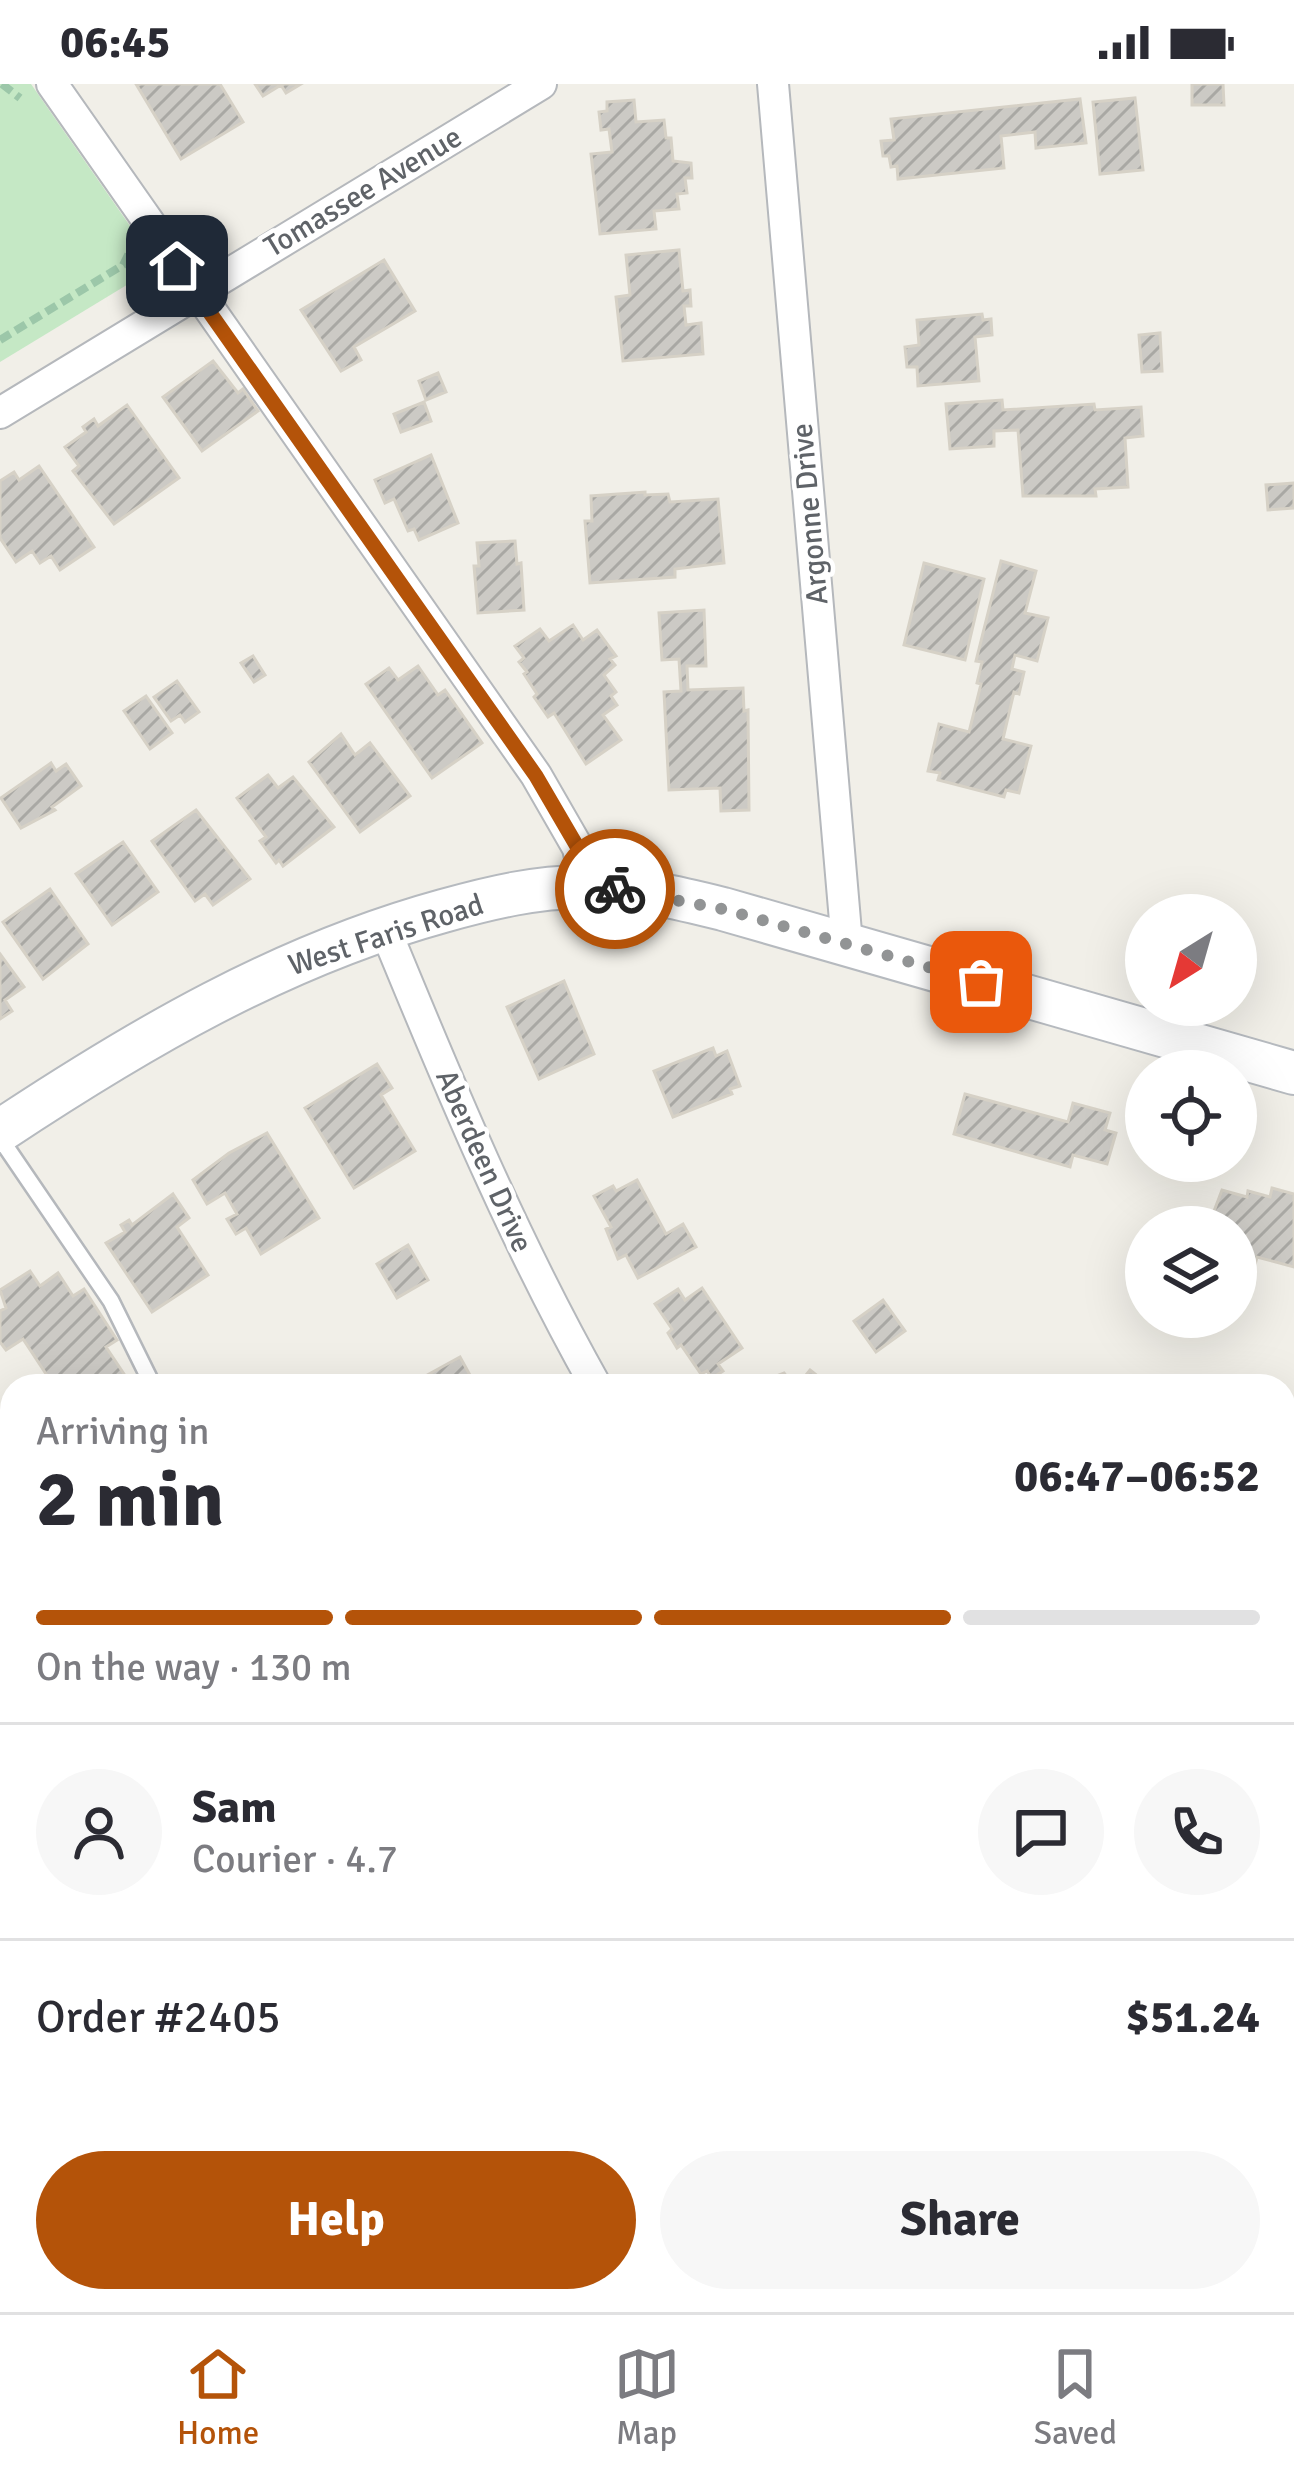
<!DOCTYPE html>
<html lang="en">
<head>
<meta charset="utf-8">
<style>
	body { margin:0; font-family:Signika,sans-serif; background:#f7f7f7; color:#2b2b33; height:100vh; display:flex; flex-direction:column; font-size:45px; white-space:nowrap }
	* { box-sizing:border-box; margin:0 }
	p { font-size:39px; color:#7c7c81 }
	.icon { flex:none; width:66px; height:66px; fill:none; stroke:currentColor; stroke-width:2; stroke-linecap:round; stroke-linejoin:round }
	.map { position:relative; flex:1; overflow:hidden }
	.drawer { position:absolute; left:0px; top:1290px; width:1296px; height:939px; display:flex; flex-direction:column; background:#fff; border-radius:36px 36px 0 0; box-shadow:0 12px 48px #0002 }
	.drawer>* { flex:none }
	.needle { width:78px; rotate:217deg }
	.controls { position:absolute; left:1125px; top:810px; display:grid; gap:24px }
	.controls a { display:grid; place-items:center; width:132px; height:132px; border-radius:50%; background:#fff; box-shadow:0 12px 48px #0002; font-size:60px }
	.pin { position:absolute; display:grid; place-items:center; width:102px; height:102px; color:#fff; margin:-51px; border-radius:24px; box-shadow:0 6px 18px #0006 }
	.courier { position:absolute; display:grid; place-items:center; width:120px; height:120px; margin:-60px; border:9px solid #b45309; border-radius:50%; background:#fff; color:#222; box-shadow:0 3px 15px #0007 }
	.summary em { font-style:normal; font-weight:800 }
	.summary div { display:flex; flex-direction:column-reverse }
	.summary { display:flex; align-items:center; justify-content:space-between; height:204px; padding:0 36px }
	h1 { font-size:78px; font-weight:800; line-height:90px }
	.bar { display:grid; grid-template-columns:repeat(4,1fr); gap:18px 12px; align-content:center; height:144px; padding:0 36px }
	.bar i { height:15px; border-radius:9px; background:#e1e1e2 }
	.bar .on { background:#b45309 }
	.bar p { grid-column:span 4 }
	.line { display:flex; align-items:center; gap:30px; padding:0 36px; border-top:3px solid #e1e1e2 }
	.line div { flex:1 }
	.round { display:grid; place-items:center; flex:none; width:126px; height:126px; border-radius:63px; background:#f7f7f7 }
	.action { display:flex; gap:24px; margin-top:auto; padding:24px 36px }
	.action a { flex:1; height:138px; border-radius:72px; background:#b45309; color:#fff; font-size:48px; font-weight:800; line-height:138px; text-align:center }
	.action a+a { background:#f7f7f7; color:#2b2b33 }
	.status { display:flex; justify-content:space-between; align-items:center; height:84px; padding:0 60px; background:#fff; direction:ltr }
	.status svg { height:33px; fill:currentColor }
	.dock { display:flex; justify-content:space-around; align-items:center; height:168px; border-top:3px solid #e1e1e2; background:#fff; font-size:33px; color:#7c7c81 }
	.dock a { display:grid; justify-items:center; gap:6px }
	.dock .on { color:#b45309 }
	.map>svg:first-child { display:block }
	.green { fill:#c5e8c5 }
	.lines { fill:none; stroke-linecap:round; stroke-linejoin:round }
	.stream { stroke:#aadaff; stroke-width:12 }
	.building { fill:url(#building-hatch); stroke:#d6d1c6; stroke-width:3 }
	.service-casing { stroke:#b5b8bc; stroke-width:20 }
	.minor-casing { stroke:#b5b8bc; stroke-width:34 }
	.secondary-casing { stroke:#b6babf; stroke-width:46 }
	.path { stroke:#9cc7a9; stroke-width:8; stroke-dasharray:12 6; stroke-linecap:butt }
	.service { stroke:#fff; stroke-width:15 }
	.minor { stroke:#fff; stroke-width:30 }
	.secondary { stroke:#fff; stroke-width:42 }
	.done { stroke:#929495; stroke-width:12; stroke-dasharray:0 21.6 }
	.route { stroke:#b45309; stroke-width:15 }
	.labels { text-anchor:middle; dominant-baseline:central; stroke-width:9; stroke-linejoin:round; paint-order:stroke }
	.street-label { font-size:30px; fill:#5f6368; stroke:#fff }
</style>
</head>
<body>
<div class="status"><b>06:45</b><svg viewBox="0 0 49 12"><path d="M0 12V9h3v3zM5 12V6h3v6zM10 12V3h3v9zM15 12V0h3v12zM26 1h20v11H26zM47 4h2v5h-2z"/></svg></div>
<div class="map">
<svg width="1294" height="2228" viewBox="0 0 1294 2228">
	<defs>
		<pattern id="building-hatch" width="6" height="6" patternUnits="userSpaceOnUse" patternTransform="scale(3)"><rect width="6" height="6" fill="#cccac5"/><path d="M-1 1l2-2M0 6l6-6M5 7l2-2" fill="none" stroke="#a9a8a4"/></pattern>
	</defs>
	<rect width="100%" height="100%" fill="#f1efe8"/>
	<!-- green -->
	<path class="green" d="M0,0H31L158,182L0,278Z"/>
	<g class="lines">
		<!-- stream -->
		<path class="stream" d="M1284,1781L1294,1795
			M1284,1990L1294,1987
			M492,2217L514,2228
			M262,2228L273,2217
			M597,2228L613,2217"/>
	</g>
	<!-- building -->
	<path class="building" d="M136,0H220L243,38L181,75Z
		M255,0H301L286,9L281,1L263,12Z
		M1192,0H1223L1224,21H1192Z
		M1135,14L1143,86L1100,90L1093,18Z
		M1080,15L1086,59L1036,64L1035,48L1001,52L1004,84L898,95L897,82L891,83L889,72H883L881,57L894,56L891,35Z
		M634,16L636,38L664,36L666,54H671L673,77L691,79L692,94H685L687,109L677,110L679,125L654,127L656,145L600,150L591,70L612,68L609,45L601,46L599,28L607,27V18Z
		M679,166L683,207L690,206L691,222H684L686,241L701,239L703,270L623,277L616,213L630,211L626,171Z
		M384,176L415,227L354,263L361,276L341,287L301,226Z
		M982,230L983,236L991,235L992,251L975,253L979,297L918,302L917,283H907L905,263L919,261L917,236Z
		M1160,249L1162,287L1142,288L1139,251Z
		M213,277L238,309L243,305L258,327L202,367L163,313Z
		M438,289L446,308L426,316L419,297Z
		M1002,316L1003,326L1094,320L1095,326L1141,323L1143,352L1125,354L1128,403L1095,405L1096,412H1023L1018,346L994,347V362L950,365L946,320Z
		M424,318L431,337L401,348L394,330Z
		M127,321L179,394L114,440L73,387L79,382L65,363L86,348L83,343L94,335L98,342Z
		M431,371L458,439L419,456L414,445L408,447L394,415L385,419L375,396Z
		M39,382L94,463L60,486L51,472L40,479L32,467L16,478L0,454V397L14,388L19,396Z
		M1294,399V424L1268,426L1266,401Z
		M645,408V411L668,410L670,418L718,415L724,479L675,485V493L590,499L585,437H592L591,412Z
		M515,457L517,480L521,479L524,526L478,529L474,482H479L477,459Z
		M1001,477L1036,487L1025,529L1048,534L1037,577L1015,571L1012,585L1024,588L1019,610L1014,608L1003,655L1031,662L1019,709L1006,706L1004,713L938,696L940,689L928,687L939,640L969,648L981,600L977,599L982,578L976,577Z
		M924,479L984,495L965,576L904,561Z
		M704,526L706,582H687L688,606L743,604L744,627L748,626L749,726L721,727L720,704L669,706L664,608L681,607L679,575L662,576L659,529Z
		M573,541L583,556L597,546L616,572L610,575L615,581L604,591L616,608L611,612L617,621L603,631L621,656L586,680L554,629L548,633L534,613L537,610L524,590L527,588L519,578L524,574L515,562L540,545L549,557Z
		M253,572L265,591L254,598L241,579Z
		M418,582L438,611L445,606L482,659L432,694L366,600L389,584L398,596Z
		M177,597L199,628L185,638L180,631L171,637L154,613Z
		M146,612L172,649L150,665L124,627Z
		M341,650L355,671L370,659L410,712L360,748L309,678Z
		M51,679L56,687L66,680L81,702L52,723L55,726L21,744L1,714Z
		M268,691L278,704L293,693L334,743L283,782L279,776L276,779L260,757L266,753L237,714Z
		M196,726L250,795L213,821L205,810L195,817L152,757Z
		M123,758L158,808L112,841L76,790Z
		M50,805L88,860L43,895L3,838Z
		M0,870L24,903L5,916L12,927L0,935Z
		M564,897L594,970L539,995L507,923Z
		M713,964L716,972L727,967L740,1002L730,1005L732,1010L673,1033L654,987Z
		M377,980L392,1004L381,1011L415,1067L354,1104L305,1024Z
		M965,1010L1068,1038L1073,1019L1110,1029L1105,1046L1116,1049L1107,1080L1073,1071L1070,1083L954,1050Z
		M267,1049L319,1134L261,1170L246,1144L236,1150L227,1135L237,1130L225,1109L207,1120L193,1096L229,1069Z
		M637,1096L666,1150L683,1140L696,1163L638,1194L626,1171L618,1175L606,1145L611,1143L594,1112L613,1102L616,1107Z
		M1272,1104L1294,1110V1183L1257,1173L1255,1181L1236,1176V1143H1208L1222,1106L1247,1113L1248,1107L1270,1113Z
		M173,1110L189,1134L177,1143L208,1191L152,1228L106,1159L125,1148L121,1141L129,1136L132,1141Z
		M408,1161L428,1196L397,1214L377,1180Z
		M30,1187L40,1202L58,1189L73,1212L84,1205L117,1256L106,1263L132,1302H54L23,1255L6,1266L0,1258V1227L6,1224L0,1206Z
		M702,1204L742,1264L718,1280L723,1287L712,1294L707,1287L701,1290L681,1261L677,1264L668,1249L672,1245L655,1220L678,1205L685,1216Z
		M883,1216L905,1247L876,1268L854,1237Z
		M460,1273L476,1302H410L409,1301Z
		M810,1286L830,1302H797Z
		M784,1289L794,1302H760L771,1294Z
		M1294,1480V1512L1284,1516V1484Z
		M1284,1525L1289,1538L1285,1539L1294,1557V1593L1284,1597Z
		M12,1964V2021L10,2022L0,2007V1972Z
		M871,2217H978L982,2228H871Z"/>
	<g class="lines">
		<!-- service casing -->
		<g class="service-casing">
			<path id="service" d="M0,1054L111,1217L153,1302"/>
		</g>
		<!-- minor casing -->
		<g class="minor-casing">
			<path id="minor" d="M52,0L536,691L578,764L586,803
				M773,0L847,860
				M0,329L541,0
				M385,845C449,1001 513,1155 596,1302
				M0,1653L12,1648
				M1105,2217L1111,2228
				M105,2228L112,2217"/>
		</g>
		<!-- secondary casing -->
		<g class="secondary-casing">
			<path id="secondary" d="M0,1047C139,955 280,872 443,827C489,814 539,802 587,803C633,803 679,814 723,825L1294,989"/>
		</g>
		<!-- path -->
		<path class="path" d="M2,0L20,14
			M0,256L123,181L130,167"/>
		<!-- service -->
		<use href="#service" class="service"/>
		<!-- minor -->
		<use href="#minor" class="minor"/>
		<!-- secondary -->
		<use href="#secondary" class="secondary"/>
	</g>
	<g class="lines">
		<!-- done -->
		<path class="done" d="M615,805L723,825L981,898"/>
		<!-- route -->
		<path class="route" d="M177,182L536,692L578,764L586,803L615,805"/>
	</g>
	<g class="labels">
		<!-- street labels -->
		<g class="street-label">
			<text transform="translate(363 108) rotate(-31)">Tomassee Avenue</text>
			<text transform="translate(810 430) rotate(-95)">Argonne Drive</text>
			<text transform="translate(386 851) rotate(-18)">West Faris Road</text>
			<text transform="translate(484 1077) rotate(66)">Aberdeen Drive</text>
		</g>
	</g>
</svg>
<div class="controls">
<a><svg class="needle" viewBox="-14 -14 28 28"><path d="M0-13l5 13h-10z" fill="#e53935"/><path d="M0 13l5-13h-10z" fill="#7c7c81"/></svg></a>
<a><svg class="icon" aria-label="locate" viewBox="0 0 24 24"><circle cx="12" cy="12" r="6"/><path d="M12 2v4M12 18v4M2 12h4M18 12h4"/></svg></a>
<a><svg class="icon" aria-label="layers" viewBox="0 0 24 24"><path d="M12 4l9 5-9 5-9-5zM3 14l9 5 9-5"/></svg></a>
</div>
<div class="pin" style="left:981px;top:898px;background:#ea580c"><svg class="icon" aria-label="bag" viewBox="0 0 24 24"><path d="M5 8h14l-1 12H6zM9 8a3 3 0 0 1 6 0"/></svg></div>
<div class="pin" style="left:177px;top:182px;background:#1f2937"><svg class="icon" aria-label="home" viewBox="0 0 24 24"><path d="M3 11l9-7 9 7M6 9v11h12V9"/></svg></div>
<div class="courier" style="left:615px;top:805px"><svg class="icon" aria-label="bike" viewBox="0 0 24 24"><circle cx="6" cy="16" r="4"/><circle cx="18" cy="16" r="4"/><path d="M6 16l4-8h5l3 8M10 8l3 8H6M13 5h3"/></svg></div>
<section class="drawer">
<div class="summary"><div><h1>2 min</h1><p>Arriving in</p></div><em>06:47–06:52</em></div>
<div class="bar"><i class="on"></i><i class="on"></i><i class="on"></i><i></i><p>On the way · 130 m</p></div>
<div class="line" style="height:216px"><a class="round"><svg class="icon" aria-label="person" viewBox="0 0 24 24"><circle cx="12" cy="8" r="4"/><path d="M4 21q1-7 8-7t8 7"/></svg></a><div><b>Sam</b><p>Courier · 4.7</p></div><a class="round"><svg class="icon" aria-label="chat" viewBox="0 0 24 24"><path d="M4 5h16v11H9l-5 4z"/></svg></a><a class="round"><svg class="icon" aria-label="phone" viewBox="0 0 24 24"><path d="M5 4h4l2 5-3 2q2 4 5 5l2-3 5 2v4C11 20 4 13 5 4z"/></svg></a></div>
<div class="line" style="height:156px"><div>Order #2405</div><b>$51.24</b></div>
<div class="action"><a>Help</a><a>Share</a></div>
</section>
</div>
<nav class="dock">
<a class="on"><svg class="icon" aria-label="home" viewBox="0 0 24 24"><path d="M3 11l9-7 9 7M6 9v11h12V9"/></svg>Home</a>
<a><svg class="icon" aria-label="map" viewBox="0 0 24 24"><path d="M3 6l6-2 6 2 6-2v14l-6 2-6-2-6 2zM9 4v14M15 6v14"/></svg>Map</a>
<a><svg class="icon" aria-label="saved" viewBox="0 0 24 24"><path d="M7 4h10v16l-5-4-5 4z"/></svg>Saved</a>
</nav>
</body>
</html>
